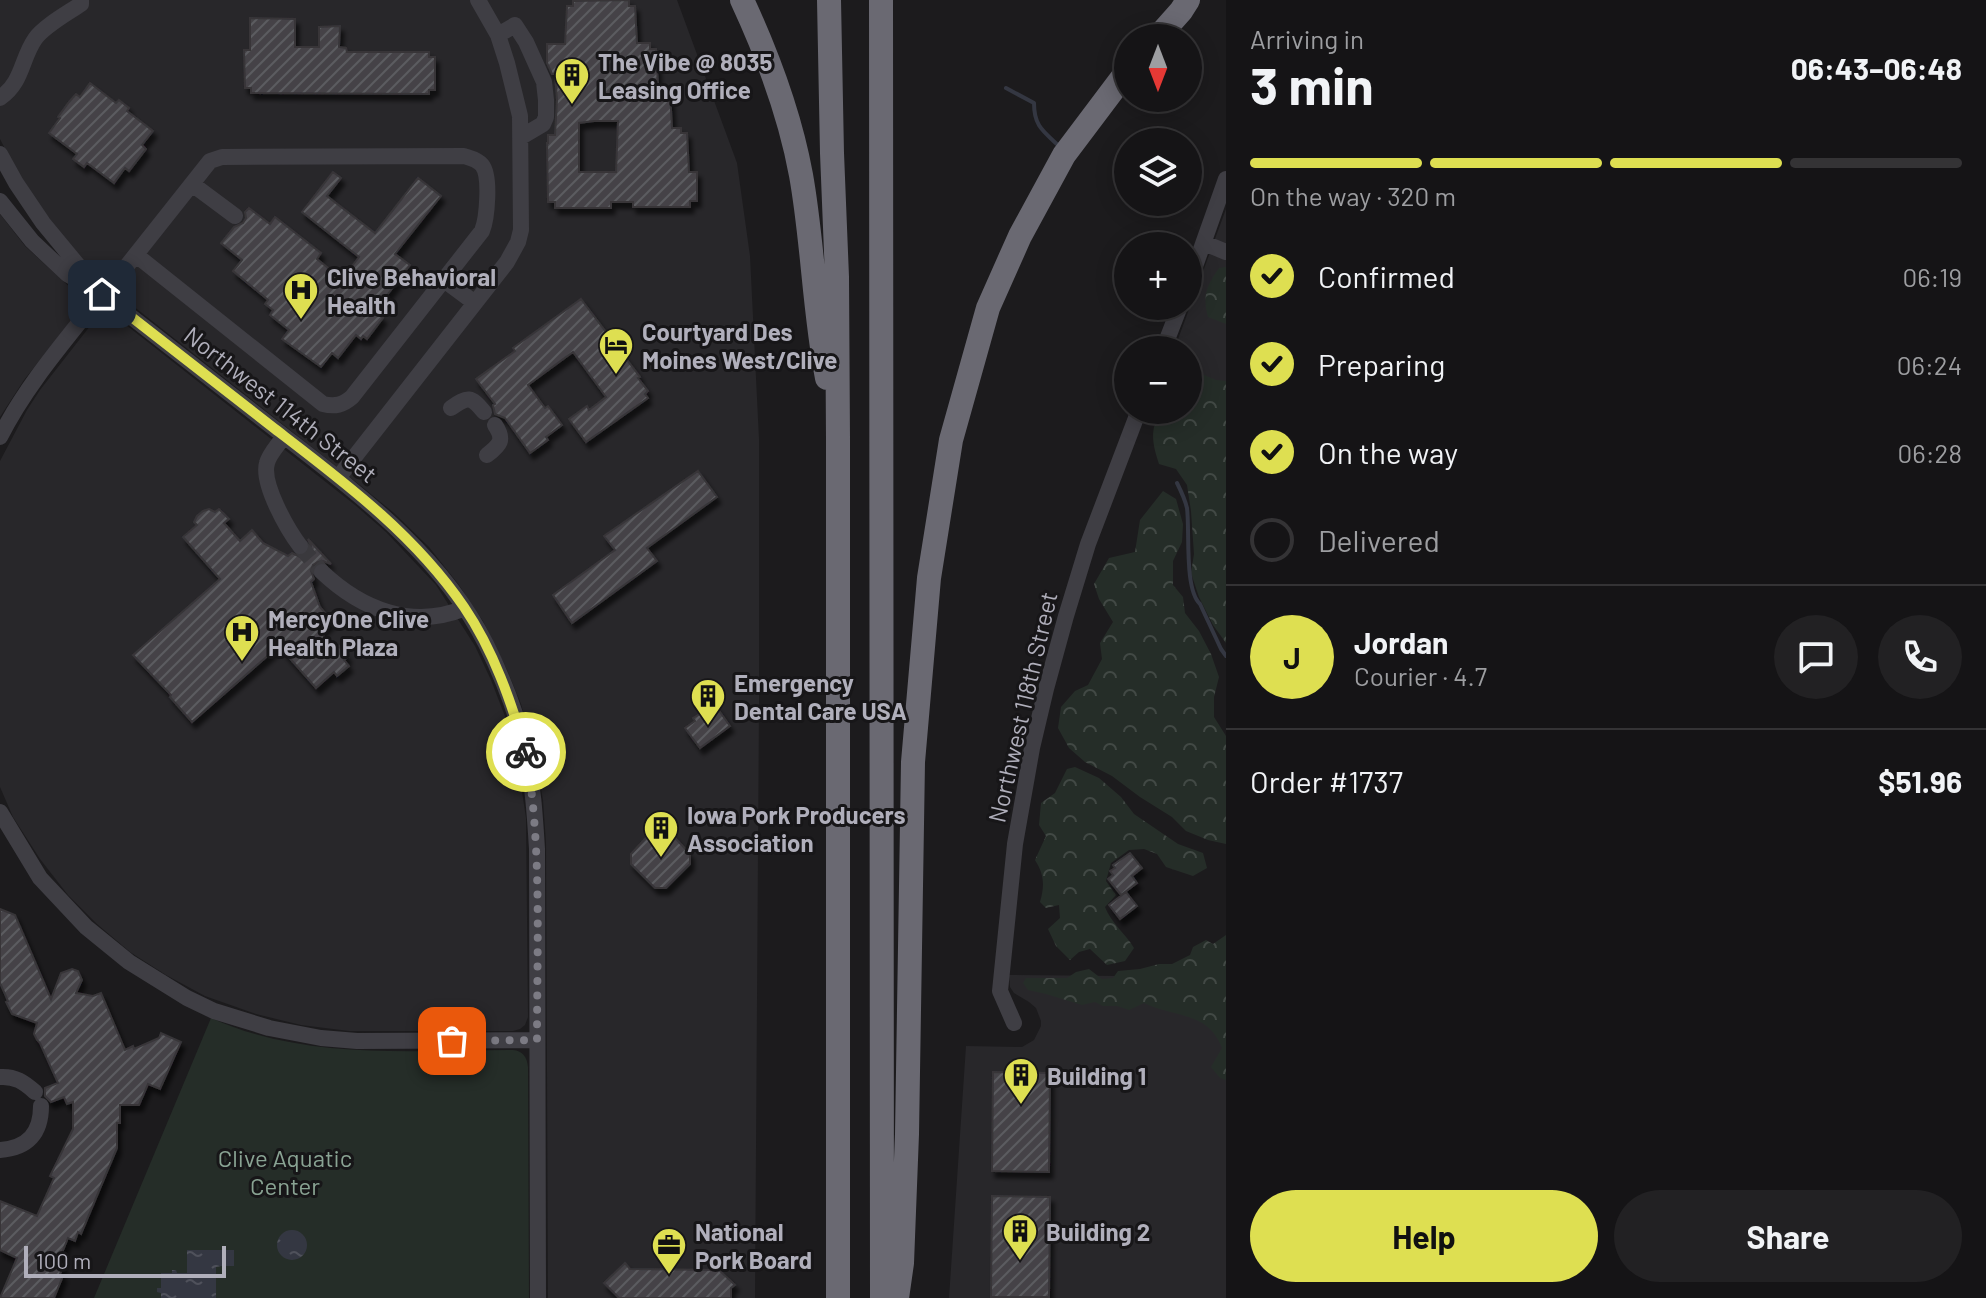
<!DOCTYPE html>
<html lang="en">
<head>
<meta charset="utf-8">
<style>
	body { margin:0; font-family:Barlow,sans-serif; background:#222123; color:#f1f3f6; height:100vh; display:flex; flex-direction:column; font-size:30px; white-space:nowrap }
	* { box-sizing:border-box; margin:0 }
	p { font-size:26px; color:#9d9ea1 }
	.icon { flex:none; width:44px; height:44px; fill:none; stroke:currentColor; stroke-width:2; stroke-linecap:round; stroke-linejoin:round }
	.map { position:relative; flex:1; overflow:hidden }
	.drawer { display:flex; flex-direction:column; background:#151416; width:760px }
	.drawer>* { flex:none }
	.needle { width:52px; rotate:180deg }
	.fabs { position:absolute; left:1114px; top:24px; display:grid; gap:16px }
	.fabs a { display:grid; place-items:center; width:88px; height:88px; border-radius:50%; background:#151416; box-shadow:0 4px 20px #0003,0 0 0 2px #343335; font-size:40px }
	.scale { position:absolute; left:24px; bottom:20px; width:202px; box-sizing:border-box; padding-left:8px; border:4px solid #b0afbb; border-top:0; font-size:22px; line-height:28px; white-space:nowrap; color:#b0afbb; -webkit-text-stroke:6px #171618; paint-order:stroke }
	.pin { position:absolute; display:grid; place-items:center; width:68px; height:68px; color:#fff; margin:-34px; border-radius:16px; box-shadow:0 4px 12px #0006 }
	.courier { position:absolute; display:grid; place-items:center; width:80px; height:80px; margin:-40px; border:6px solid #dedf51; border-radius:50%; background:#fff; color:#222; box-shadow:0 2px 10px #0007 }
	.head em { font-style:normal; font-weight:700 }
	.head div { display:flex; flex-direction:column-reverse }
	.head { display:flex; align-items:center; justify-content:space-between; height:136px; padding:0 24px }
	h1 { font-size:52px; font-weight:700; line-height:60px }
	.bar { display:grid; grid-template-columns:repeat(4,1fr); gap:12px 8px; align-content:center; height:96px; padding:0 24px }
	.bar i { height:10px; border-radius:6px; background:#343335 }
	.bar .on { background:#dedf51 }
	.bar p { grid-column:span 4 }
	.line { display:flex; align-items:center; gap:20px; padding:0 24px; border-top:2px solid #343335 }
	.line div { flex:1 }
	.round { display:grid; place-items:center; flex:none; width:84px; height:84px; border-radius:42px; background:#222123 }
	ol { padding:0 24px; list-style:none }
	li { display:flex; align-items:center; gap:24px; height:88px }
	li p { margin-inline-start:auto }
	li .icon { padding:8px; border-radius:50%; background:#dedf51; color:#111; stroke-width:4 }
	li:last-child { color:#9d9ea1 }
	li i { width:44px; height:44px; border:4px solid #343335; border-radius:50% }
	.action { display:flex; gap:16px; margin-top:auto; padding:16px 24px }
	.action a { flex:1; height:92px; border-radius:48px; background:#dedf51; color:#111; font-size:32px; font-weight:700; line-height:92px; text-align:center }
	.action a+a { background:#222123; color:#f1f3f6 }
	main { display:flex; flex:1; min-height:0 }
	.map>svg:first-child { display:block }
	.built { fill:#28272a }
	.forest { fill:url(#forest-crowns) }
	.park { fill:#252d28 }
	.water { fill:url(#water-ripples) }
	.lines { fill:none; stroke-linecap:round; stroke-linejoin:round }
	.stream { stroke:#343742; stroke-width:4 }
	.building { fill:url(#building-hatch); stroke:#373539; stroke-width:2; fill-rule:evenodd; filter:url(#shadow) }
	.minor-tunnel { stroke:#3a393d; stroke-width:16; stroke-dasharray:16 8; stroke-linecap:butt }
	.minor { stroke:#3f3e44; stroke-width:16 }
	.highway { stroke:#6a6972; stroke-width:24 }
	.done { stroke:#7c7b84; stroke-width:8; stroke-dasharray:0 14.4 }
	.route { stroke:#dedf51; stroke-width:10 }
	.labels { text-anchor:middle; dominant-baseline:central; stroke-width:6; stroke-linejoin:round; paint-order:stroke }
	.poi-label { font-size:24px; font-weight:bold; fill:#b0afbb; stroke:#171618; text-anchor:start }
	.street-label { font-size:24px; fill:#b0afbb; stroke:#171618 }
	.park-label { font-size:24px; fill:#89a393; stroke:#171618 }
</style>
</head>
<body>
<main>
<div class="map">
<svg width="1226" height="1298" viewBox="0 0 1226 1298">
	<defs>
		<pattern id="forest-crowns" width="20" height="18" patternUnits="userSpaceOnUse" patternTransform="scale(2)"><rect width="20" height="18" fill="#252d28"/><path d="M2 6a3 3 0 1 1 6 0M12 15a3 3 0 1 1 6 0" fill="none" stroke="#424945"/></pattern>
		<pattern id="water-ripples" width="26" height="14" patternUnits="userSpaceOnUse" patternTransform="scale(2)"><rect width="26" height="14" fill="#343742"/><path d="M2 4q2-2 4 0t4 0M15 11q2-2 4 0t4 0" fill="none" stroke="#4f515b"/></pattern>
		<pattern id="building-hatch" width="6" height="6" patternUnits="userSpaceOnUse" patternTransform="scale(2)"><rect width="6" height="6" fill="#444347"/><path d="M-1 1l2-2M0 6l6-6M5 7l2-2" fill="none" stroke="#5c5c60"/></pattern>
		<filter id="shadow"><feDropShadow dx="3.5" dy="6" stdDeviation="2" flood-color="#0009"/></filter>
	</defs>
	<rect width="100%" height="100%" fill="#1c1b1d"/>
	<!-- built -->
	<path class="built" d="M0,0H677L737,163L750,256L759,439V704L755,1298H548L546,843L543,800L535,756L521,704L508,672L483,621L459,585L429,547L394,513L361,486L109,287L74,252L25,188L0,139Z
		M1226,209V629L1194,493L1157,410H1188V350H1174Z
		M0,214L25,246L74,291L79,299V305L77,313L24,380L0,417Z
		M107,313L116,317L355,505L386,532L436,585L475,646L491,680L506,719L519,772L526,818L528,1017L525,1025L520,1029L513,1031H349L301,1025L256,1014L205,996L166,975L130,952L97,924L68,895L40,859L13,817L0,787V461L27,410L40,390L94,321L100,315Z
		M1009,975L1226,977V1298H949L966,1046L1022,1047L1034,1040L1041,1026V1021L1036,1008L1029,1002L1014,993L1010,987Z"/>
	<!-- forest -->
	<path class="forest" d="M1226,267V324L1208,317C1202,296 1207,285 1219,268Z
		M1188,368L1216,380L1226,381V643L1213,625L1199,597L1191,573L1194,554L1191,511L1187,485L1176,469L1159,464C1152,442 1150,432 1160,410H1188Z
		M1163,491L1176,499L1183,524L1182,542L1173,561V585L1183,597L1185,613L1199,631L1211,654L1219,677L1214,697V717L1226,736V844L1208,840L1186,831L1172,817L1140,797L1112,776L1085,762L1069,748L1058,728L1061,707L1075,691L1088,685L1102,659L1100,643L1113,622L1099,599L1094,584L1109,558L1135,552L1140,520Z
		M1075,767L1099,778L1121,797L1134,814L1178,844L1203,853L1207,868L1193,876L1166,867L1157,854L1144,849L1129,850L1111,863L1106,881L1116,895L1105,907C1111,923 1125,933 1134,948L1125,961L1107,965L1090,949L1079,952L1070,960L1056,946L1048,929L1060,918L1059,905L1046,908L1040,902C1045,885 1044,874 1035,860L1046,836L1039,825L1041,803L1055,793L1067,769Z
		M1226,935V1080L1220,1078L1211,1067L1222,1048C1208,1011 1175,1018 1144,1003L1129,1010L1117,1006H1103L1095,1002L1082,1005L1046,994L1028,990L1023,983L1026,978H1067L1076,972L1089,969L1102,979L1113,978L1118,971L1140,969L1159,964H1172L1190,955L1193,947L1206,940L1213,944Z"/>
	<!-- park -->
	<path class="park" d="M211,1018C306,1061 412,1050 513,1050C523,1051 527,1057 528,1067L529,1298H94Z"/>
	<!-- water -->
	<path class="water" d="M277 1245a15 15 0 1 1 30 0a15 15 0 1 1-30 0Z
		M187,1250H234V1266H226V1269H222V1266L216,1267V1298H161V1293L157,1292V1288H161V1273H172V1270H176L177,1273H187Z"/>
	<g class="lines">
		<!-- stream -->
		<path class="stream" d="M1006,88L1034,103C1034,126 1043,131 1059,146
			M1177,483C1181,491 1185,499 1187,508C1190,531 1184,589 1200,604L1221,649L1226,656"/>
	</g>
	<!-- building -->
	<path class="building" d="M629,0V6H635L637,43H650V49H656L658,85H664V91H670L672,128H681V133H687L689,172H697V201H690V207H633V202H611V208H555V202H548L547,143H548V135H555L557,100L555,74H552L547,63V44H565L567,6H573V1ZM594,121H618L616,172H579V123Z
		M250,18L295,19V47H319V27L340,26L339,47L346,48L347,52H429V57H435V90H429V94L251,93V88H245L244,50H250Z
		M90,83L116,103L119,100L129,108L127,111L153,131L142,145L146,149L129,171L125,168L114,183L87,163L84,167L73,159L77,154L49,133L60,118L58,117L69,102L76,94L80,97Z
		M333,172L341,178L327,196L375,233L418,178L441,196L395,254L410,265L375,311L383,318L367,339L363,336L361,339L356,335L338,358L332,353L321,367L282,339L289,330L270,315L273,310L265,304L268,300L233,271L242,260L221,243L234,227L243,223L246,218L245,212L249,208L270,224L275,217L321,253L317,259L342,279L359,257L302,212Z
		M581,299L640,377L638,378L648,391L645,394L648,398L586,442L569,419L587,406L589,410L606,397L573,352L528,385L545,408L548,406L562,425L546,437L548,440L530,453L505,418L495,414L493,405L495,404L476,379L515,351L513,348Z
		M698,471L717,497L647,548L657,561L572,623L553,595L615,550L604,536Z
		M209,509L215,512L219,509L229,519L224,523L240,541L252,530L263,543L288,556L292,553L300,557L307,554L311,546L308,539L331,564L323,561L318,562L313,565L311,571L314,579L311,582L320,607L332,621L320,632L335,649L339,646L348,657L344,660L349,666L337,676L334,672L316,688L279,646L192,722L170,697L171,695L133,655L220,579L183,537L197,525L194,522L197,516L203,511Z
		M715,705L730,726L700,748L685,728L695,721L693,718Z
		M655,828H666L690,854V864L666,888H655L631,864V854Z
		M1130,853L1142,868L1132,876L1137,883L1121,895L1108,879L1113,875L1110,871L1115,868L1113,865Z
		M1126,892L1137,906L1120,919L1109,905Z
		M0,909L15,915L51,999L61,973L72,969L78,971L82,980L76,993L93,996L101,993L125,1050L133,1046L134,1049L159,1038L161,1033L181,1042L160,1089L148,1084L139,1105H120V1123H117V1148L81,1234L78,1232L75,1241L68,1238L58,1263L64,1265L60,1274L63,1276L54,1298H0L17,1258L0,1250V1201L37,1216L54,1178L50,1176L73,1129V1102L67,1104L64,1097L51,1102L45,1096V1088L58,1083L40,1043L37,1040L34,1034L37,1023L12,1014L6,1002L8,1001L0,983Z
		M993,1072L1050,1073L1049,1172L992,1171Z
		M992,1196L1050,1197L1049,1297H991Z
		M625,1263L630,1269L719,1270L735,1285L731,1288V1298H619L604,1283Z"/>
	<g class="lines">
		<!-- minor-tunnel -->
		<path class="minor-tunnel" d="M300,546L322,572"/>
		<!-- minor -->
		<path class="minor" d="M498,35L515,25L526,42L544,82L546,100V117L543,124L521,137
			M0,98C23,82 21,59 35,39C44,26 68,13 81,4V0
			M0,154L16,183L43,223L95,286
			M192,184L235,216
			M0,201L32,241L67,274L102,294C159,339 217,384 275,429C353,490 440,552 486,644C503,678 517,715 526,752C533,784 535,817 537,849L538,1298
			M1204,243L1226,252
			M444,280L475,303
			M1188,286L1226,179
			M103,296L210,161L222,157L464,156C470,158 477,159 482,165C491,176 487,219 482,231L352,397C343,405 335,407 323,404L136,255
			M1163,350L1180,306
			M451,408C468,396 471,396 484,412
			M284,436C279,444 269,454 267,463C261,484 288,530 300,546
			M0,437C26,385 66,340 102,294
			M487,455C500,445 505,440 495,425
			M338,478L507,262L518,242L521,230L520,116L507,63L498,35L478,0
			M322,572C361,609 412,630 465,608
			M0,812L40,878L86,927L129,962L187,998L214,1011L269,1028L321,1038L357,1041L537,1040
			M1014,1023L1000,991L1015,844L1032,748L1046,689L1066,616L1088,544L1139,410
			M0,1077C15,1076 24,1082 35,1092
			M0,1150C28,1148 41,1133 41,1106"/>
		<!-- highway -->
		<path class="highway" d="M742,0C768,56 790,115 801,175C813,242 814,311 827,378
			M829,0L832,153L837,277L838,440V1298
			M881,0L882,1298
			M1157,38L1181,11L1188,0
			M897,1298L902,1263L907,1134L913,762L929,578L951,440L988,308L1020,236L1064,155L1128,70"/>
	</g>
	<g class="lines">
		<!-- done -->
		<path class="done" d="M452,1041L537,1040C537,944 542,847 526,752"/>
		<!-- route -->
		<path class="route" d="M102,294C160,339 217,384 275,429C344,482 414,534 464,607C494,651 511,702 526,752"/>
	</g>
	<!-- icons -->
	<defs>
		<g id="building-pin" transform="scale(1.8)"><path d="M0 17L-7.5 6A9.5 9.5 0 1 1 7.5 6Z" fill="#dedf51" stroke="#171618"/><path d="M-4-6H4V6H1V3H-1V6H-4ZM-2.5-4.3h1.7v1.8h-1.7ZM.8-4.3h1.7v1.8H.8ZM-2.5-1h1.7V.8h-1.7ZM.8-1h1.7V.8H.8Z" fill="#111"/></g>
		<g id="hospital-pin" transform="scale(1.8)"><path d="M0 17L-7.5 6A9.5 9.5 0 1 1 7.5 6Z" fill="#dedf51" stroke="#171618"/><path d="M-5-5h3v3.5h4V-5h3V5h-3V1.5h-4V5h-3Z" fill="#111"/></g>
		<g id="hotel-pin" transform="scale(1.8)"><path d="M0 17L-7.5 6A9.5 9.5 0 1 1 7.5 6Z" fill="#dedf51" stroke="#171618"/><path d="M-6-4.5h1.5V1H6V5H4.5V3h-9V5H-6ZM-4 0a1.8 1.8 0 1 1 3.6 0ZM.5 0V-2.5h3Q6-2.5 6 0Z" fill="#111"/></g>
		<g id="office-pin" transform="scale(1.8)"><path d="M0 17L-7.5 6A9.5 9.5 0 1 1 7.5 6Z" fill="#dedf51" stroke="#171618"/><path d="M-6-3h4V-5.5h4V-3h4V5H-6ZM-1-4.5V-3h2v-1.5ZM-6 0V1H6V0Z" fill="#111"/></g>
	</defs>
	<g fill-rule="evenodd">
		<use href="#building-pin" x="572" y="75"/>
		<use href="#hospital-pin" x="301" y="290"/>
		<use href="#hotel-pin" x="616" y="345"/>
		<use href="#hospital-pin" x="242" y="632"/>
		<use href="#building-pin" x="708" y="696"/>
		<use href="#building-pin" x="661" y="828"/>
		<use href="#building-pin" x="1021" y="1075"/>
		<use href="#building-pin" x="1020" y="1231"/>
		<use href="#office-pin" x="669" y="1245"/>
	</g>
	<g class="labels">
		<!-- poi labels -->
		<g class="poi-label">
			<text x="598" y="61">The Vibe @ 8035<tspan x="598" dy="28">Leasing Office</tspan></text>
			<text x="327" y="276">Clive Behavioral<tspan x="327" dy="28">Health</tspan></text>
			<text x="642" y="331">Courtyard Des<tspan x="642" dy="28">Moines West/Clive</tspan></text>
			<text x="268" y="618">MercyOne Clive<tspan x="268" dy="28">Health Plaza</tspan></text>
			<text x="734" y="682">Emergency<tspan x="734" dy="28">Dental Care USA</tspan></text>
			<text x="687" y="814">Iowa Pork Producers<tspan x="687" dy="28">Association</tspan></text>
			<text x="1047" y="1075">Building 1</text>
			<text x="695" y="1231">National<tspan x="695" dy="28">Pork Board</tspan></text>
			<text x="1046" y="1231">Building 2</text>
		</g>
		<!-- street labels -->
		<g class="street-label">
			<text transform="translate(281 404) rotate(38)">Northwest 114th Street</text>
			<text transform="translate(1022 707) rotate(-77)">Northwest 118th Street</text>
		</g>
		<!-- park labels -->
		<g class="park-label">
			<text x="285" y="1157">Clive Aquatic<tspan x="285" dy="28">Center</tspan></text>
		</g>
	</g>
</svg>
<div class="fabs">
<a><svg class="needle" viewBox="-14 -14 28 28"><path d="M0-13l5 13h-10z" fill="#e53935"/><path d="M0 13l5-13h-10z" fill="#9d9ea1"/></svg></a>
<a><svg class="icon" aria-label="layers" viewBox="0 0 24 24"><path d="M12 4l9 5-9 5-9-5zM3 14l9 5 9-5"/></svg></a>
<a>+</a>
<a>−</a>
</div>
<div class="scale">100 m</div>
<div class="pin" style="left:452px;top:1041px;background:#ea580c"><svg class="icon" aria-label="bag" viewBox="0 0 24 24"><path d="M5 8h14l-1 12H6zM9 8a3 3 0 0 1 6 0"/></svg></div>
<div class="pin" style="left:102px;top:294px;background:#1f2937"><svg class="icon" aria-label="home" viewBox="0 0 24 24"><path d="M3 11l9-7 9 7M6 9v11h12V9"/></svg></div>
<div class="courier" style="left:526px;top:752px"><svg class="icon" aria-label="bike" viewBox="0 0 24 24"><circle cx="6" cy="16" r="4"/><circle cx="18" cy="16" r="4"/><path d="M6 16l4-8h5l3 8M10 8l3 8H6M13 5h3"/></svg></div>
</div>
<section class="drawer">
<div class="head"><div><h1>3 min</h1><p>Arriving in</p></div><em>06:43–06:48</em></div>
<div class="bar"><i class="on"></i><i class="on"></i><i class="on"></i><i></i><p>On the way · 320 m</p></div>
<ol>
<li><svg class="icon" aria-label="check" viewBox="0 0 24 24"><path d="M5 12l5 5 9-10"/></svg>Confirmed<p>06:19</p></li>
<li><svg class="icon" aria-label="check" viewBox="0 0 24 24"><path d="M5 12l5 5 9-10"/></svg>Preparing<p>06:24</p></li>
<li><svg class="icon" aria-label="check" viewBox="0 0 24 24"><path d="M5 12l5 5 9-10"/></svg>On the way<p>06:28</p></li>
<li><i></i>Delivered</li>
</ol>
<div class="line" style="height:144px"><b class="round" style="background:#dedf51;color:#111">J</b><div><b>Jordan</b><p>Courier · 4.7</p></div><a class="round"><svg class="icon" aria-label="chat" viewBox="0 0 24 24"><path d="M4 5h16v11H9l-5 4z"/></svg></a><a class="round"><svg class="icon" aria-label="phone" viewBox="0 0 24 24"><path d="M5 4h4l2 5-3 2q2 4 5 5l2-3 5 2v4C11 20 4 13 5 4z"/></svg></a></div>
<div class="line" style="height:104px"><div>Order #1737</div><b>$51.96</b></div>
<div class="action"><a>Help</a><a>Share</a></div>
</section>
</main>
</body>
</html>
